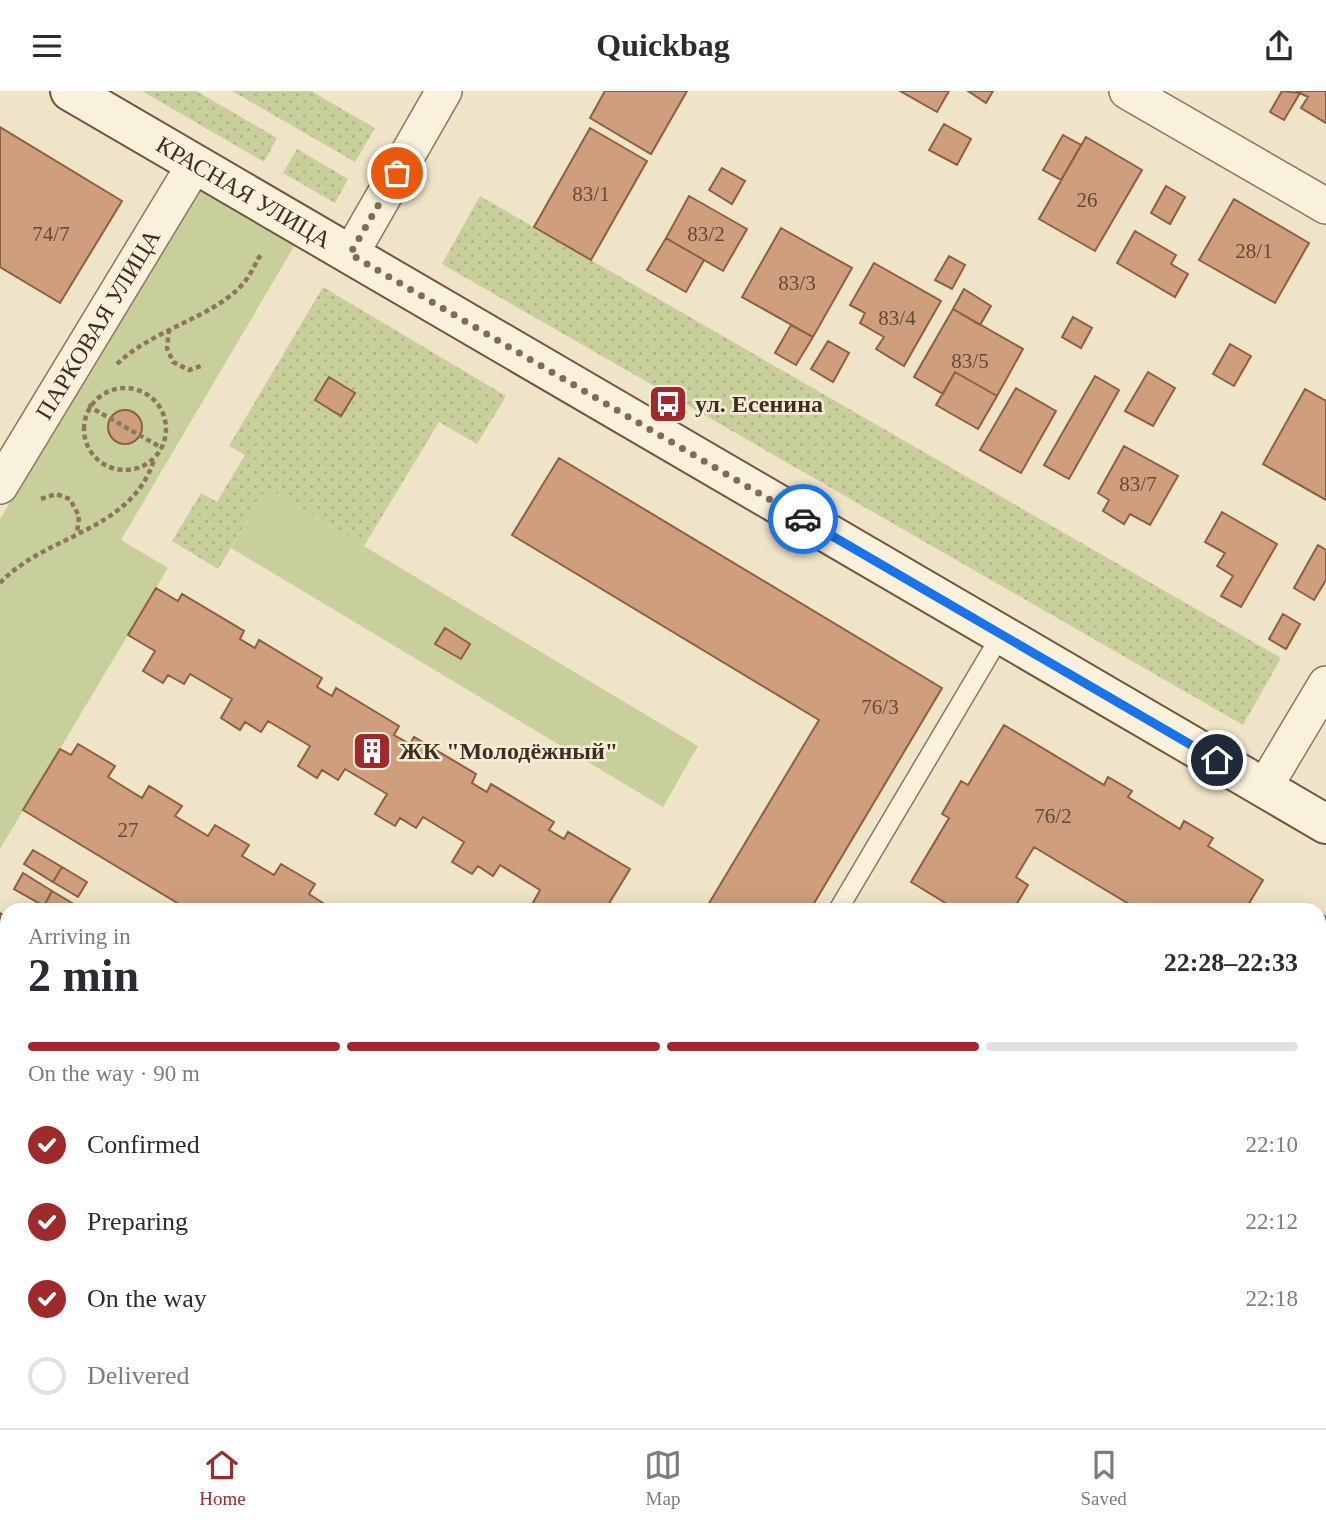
<!DOCTYPE html>
<html lang="en">
<head>
<meta charset="utf-8">
<style>
	body { margin:0; font-family:Georgia,serif; background:#f2f2f3; color:#2b2b33; height:100vh; display:flex; flex-direction:column; font-size:26px; white-space:nowrap }
	* { box-sizing:border-box; margin:0 }
	p { font-size:23px; color:#7c7c81 }
	.icon { flex:none; width:38px; height:38px; fill:none; stroke:currentColor; stroke-width:2; stroke-linecap:round; stroke-linejoin:round }
	.map { position:relative; flex:1; overflow:hidden }
	.side { position:absolute; left:0px; top:812px; width:1326px; height:525px; display:flex; flex-direction:column; background:#fff; border-radius:21px 21px 0 0; box-shadow:0 4px 18px #0003 }
	.side>* { flex:none }
	.pin { position:absolute; display:grid; place-items:center; width:60px; height:60px; color:#fff; margin:-30px; border:4px solid #fff; border-radius:50%; box-shadow:0 2px 7px #0007 }
	.courier { position:absolute; display:grid; place-items:center; width:70px; height:70px; margin:-35px; border:5px solid #1a73e8; border-radius:50%; background:#fff; color:#222; box-shadow:0 2px 9px #0007 }
	.headline em { font-style:normal; font-weight:600 }
	.headline div { display:flex; flex-direction:column-reverse }
	.headline { display:flex; align-items:center; justify-content:space-between; height:119px; padding:0 28px }
	h1 { font-size:46px; font-weight:600; line-height:52px }
	.bar { display:grid; grid-template-columns:repeat(4,1fr); gap:10px 7px; align-content:center; height:84px; padding:0 28px }
	.bar i { height:9px; border-radius:5px; background:#e1e1e2 }
	.bar .on { background:#9e2a2b }
	.bar p { grid-column:span 4 }
	ol { padding:0 28px; list-style:none }
	li { display:flex; align-items:center; gap:21px; height:77px }
	li p { margin-inline-start:auto }
	li .icon { padding:7px; border-radius:50%; background:#9e2a2b; color:#fff; stroke-width:4 }
	li:last-child { color:#7c7c81 }
	li i { width:38px; height:38px; border:4px solid #e1e1e2; border-radius:50% }
	header { display:flex; justify-content:space-between; align-items:center; height:91px; padding:0 28px; background:#fff; font-size:32px; font-weight:600 }
	.tab-bar { display:flex; justify-content:space-around; align-items:center; height:98px; border-top:2px solid #e1e1e2; background:#fff; font-size:19px; color:#7c7c81 }
	.tab-bar a { display:grid; justify-items:center; gap:4px }
	.tab-bar .on { color:#9e2a2b }
	.map>svg:first-child { display:block }
	.grass { fill:url(#grass-dots) }
	.green { fill:#c9cf9b }
	.building { fill:#cf9f7d; stroke:#8d5f41; stroke-width:2 }
	.lines { fill:none; stroke-linecap:round; stroke-linejoin:round }
	.lane-casing { stroke:#8d765c; stroke-width:21 }
	.street-casing { stroke:#8d765c; stroke-width:38 }
	.secondary-casing { stroke:#6f573f; stroke-width:42 }
	.path { stroke:#8d765c; stroke-width:4.5; stroke-dasharray:5 3.5; stroke-linecap:butt }
	.lane { stroke:#faf1dc; stroke-width:18 }
	.street { stroke:#faf1dc; stroke-width:35 }
	.secondary { stroke:#faf1dc; stroke-width:38 }
	.done { stroke:#7c6e5b; stroke-width:7; stroke-dasharray:0 12.6 }
	.route { stroke:#1a73e8; stroke-width:9 }
	.labels { text-anchor:middle; dominant-baseline:central; stroke-width:5; stroke-linejoin:round; paint-order:stroke }
	.number-label { font-size:21px; fill:#624a37 }
	.street-label { font-size:24px; fill:#3d2e20; stroke:#f7eed8 }
	.poi-label { font-size:24px; font-weight:bold; fill:#3d2e20; stroke:#f7eed8; text-anchor:start }
</style>
</head>
<body>
<header><svg class="icon" aria-label="menu" viewBox="0 0 24 24"><path d="M4 6h16M4 12h16M4 18h16"/></svg>Quickbag<svg class="icon" aria-label="share" viewBox="0 0 24 24"><path d="M12 15V3M7 8l5-5 5 5M5 13v7h14v-7"/></svg></header>
<div class="map">
<svg width="1326" height="1337" viewBox="0 0 1326 1337">
	<defs>
		<pattern id="grass-dots" width="8" height="8" patternUnits="userSpaceOnUse" patternTransform="scale(1.75)"><rect width="8" height="8" fill="#c9cf9b"/><path d="M2 2h.1M6 6h.1" fill="none" stroke="#aeb285" stroke-width="1.8" stroke-linecap="round"/></pattern>
	</defs>
	<rect width="100%" height="100%" fill="#f0e4c8"/>
	<!-- grass -->
	<path class="grass" d="M142,0H196L277,47L264,71Z
		M232,0H311L375,37L355,71Z
		M297,58L348,88L335,112L283,82Z
		M480,105L1281,567L1243,634L442,173Z
		M323,196L506,305L477,353L439,331L364,455L267,397L218,478L172,450L201,402L217,411L245,364L229,355Z
		M1326,1299V1337H1303L1307,1330H1320V1309Z"/>
	<!-- green -->
	<path class="green" d="M201,94L296,152L121,449L168,477L0,758V428Z
		M267,397L698,655L663,716L231,457Z"/>
	<!-- building -->
	<path class="building" d="M605,0H687L651,63L590,27Z
		M900,0H949L937,21Z
		M968,0H993L986,12Z
		M1282,0L1300,2L1284,29L1270,21Z
		M1296,0H1326V32L1301,17L1308,6Z
		M944,33L971,48L957,74L929,59Z
		M0,36L122,110L60,212L0,176Z
		M590,37L647,70L591,169L534,136Z
		M1063,44L1081,54L1061,89L1043,79Z
		M1086,46L1142,79L1095,160L1039,128Z
		M722,77L745,90L732,113L709,99Z
		M1166,95L1185,106L1170,133L1151,122Z
		M689,105L747,138L723,180L666,147Z
		M1234,108L1309,152L1275,212L1199,169Z
		M781,137L852,177L813,246L742,206Z
		M1135,140L1176,164L1171,173L1188,183L1175,206L1117,172Z
		M666,147L704,169L686,201L647,179Z
		M949,165L965,174L952,198L935,189Z
		M874,172L941,210L904,275L876,258L884,246L860,232L865,222L850,214Z
		M964,198L991,215L980,234L953,218Z
		M953,218L1023,258L997,305L955,281L943,303L914,286Z
		M1073,226L1092,237L1081,257L1062,246Z
		M791,234L813,246L796,274L775,262Z
		M828,250L849,262L833,291L811,278Z
		M1230,253L1251,265L1234,295L1213,283Z
		M955,281L997,305L978,338L936,314Z
		M1148,281L1175,297L1153,335L1125,320Z
		M1095,285L1119,299L1069,388L1044,374Z
		M329,286L355,302L341,325L315,309Z
		M1016,297L1056,320L1021,382L980,359Z
		M1305,298L1326,310V409L1263,373Z
		M108 336a17 17 0 1 1 34 0a17 17 0 1 1-34 0Z
		M1124,355L1178,385L1150,434L1130,423L1124,433L1103,420L1109,409L1098,402Z
		M559,367L942,597L810,819H705L819,629L512,444Z
		M1222,421L1277,453L1241,516L1221,505L1233,485L1217,475L1225,462L1205,451Z
		M1318,454L1326,459V489L1314,509L1294,497Z
		M156,497L178,510L182,503L244,540L240,548L255,557L259,549L322,587L317,596L332,605L336,597L399,635L394,644L410,653L414,646L476,683L472,692L487,701L491,693L554,731L549,739L564,748L568,741L630,778L605,819H529L540,799L500,774L493,785L478,775L472,783L452,771L464,751L423,726L416,737L400,727L395,735L375,723L387,703L345,678L338,689L322,679L317,687L298,675L310,655L268,630L261,641L245,631L240,639L221,627L232,608L190,583L184,593L168,584L163,592L143,580L155,560L128,544Z
		M1283,523L1300,533L1286,558L1269,548Z
		M445,537L470,553L461,568L435,553Z
		M1004,634L1104,694L1108,686L1132,700L1128,706L1180,738L1184,730L1213,747L1208,755L1263,789L1245,819H1139L1034,756L1016,786L1028,794L1013,819H957L911,791L949,727L942,723L961,690L968,694Z
		M78,653L115,675L108,686L142,707L149,695L182,715L175,725L208,745L215,734L249,754L242,765L274,784L281,773L315,793L309,803L326,814L323,819H189L23,719L60,658L71,664Z
		M33,759L62,776L53,791L24,773Z
		M62,776L87,791L78,806L53,791Z
		M23,782L52,800L44,815L14,798Z
		M52,800L77,815L74,819H50L44,815Z
		M0,822L7,827V911L0,907Z
		M1320,822L1326,826V933L1320,929Z
		M0,1077L7,1081V1207L0,1203Z
		M1323,1218L1326,1219V1259L1320,1255V1224Z
		M0,1270L7,1275V1330H16L12,1337H0Z
		M40,1330H99L111,1337H36Z
		M212,1330H421L423,1331L419,1337H224Z
		M554,1330H659L655,1337H550Z
		M856,1330H927L939,1337H852Z
		M963,1330H1136L1144,1335L959,1337Z
		M1264,1330H1287L1283,1337H1276Z"/>
	<g class="lines">
		<!-- lane casing -->
		<g class="lane-casing">
			<path id="lane" d="M838,819L1001,544
				M529,1337L533,1330"/>
		</g>
		<!-- street casing -->
		<g class="street-casing">
			<g id="street">
				<path d="M1127,0L1326,115"/>
				<path d="M350,164L444,0"/>
				<path id="s1" d="M0,395L195,73"/>
				<path d="M1264,697L1326,593"/>
			</g>
		</g>
		<!-- secondary casing -->
		<g class="secondary-casing">
			<g id="secondary">
				<path id="s2" d="M70,0L1326,733"/>
			</g>
		</g>
		<!-- path -->
		<path class="path" d="M169,238L167,257L173,271L189,279L204,274
			M117,273C152,239 211,227 241,195C250,186 255,173 261,163
			M84 338a41 41 0 1 1 82 0a41 41 0 1 1-82 0Z
			M91,313L90,316L162,357
			M41,408L56,403L70,408L79,425L77,443
			M0,492C46,443 131,441 154,369"/>
		<!-- lane -->
		<use href="#lane" class="lane"/>
		<!-- street -->
		<use href="#street" class="street"/>
		<!-- secondary -->
		<use href="#secondary" class="secondary"/>
	</g>
	<g class="lines">
		<!-- done -->
		<path class="done" d="M397,82L350,163L803,428"/>
		<!-- route -->
		<path class="route" d="M803,428L1217,669"/>
	</g>
	<!-- icons -->
	<defs>
		<g id="bus-square" transform="scale(2.0125)"><rect x="-9" y="-9" width="18" height="18" rx="4" fill="#9e2a2b" stroke="#f7eed8"/><path d="M-5-6H5V4H4V6H2V4H-2V6H-4V4H-5ZM-3.5-4V0h7V-4ZM-3.5 1.2v1.5H-2V1.2ZM2 1.2v1.5H3.5V1.2Z" fill="#fff"/></g>
		<g id="building-square" transform="scale(2.0125)"><rect x="-9" y="-9" width="18" height="18" rx="4" fill="#9e2a2b" stroke="#f7eed8"/><path d="M-4-6H4V6H1V3H-1V6H-4ZM-2.5-4.3h1.7v1.8h-1.7ZM.8-4.3h1.7v1.8H.8ZM-2.5-1h1.7V.8h-1.7ZM.8-1h1.7V.8H.8Z" fill="#fff"/></g>
	</defs>
	<g fill-rule="evenodd">
		<use href="#bus-square" x="668" y="313"/>
		<use href="#building-square" x="372" y="660"/>
	</g>
	<g class="labels">
		<!-- number labels -->
		<g class="number-label">
			<text x="591" y="103">83/1</text>
			<text x="1087" y="109">26</text>
			<text x="51" y="143">74/7</text>
			<text x="706" y="143">83/2</text>
			<text x="1254" y="160">28/1</text>
			<text x="797" y="192">83/3</text>
			<text x="897" y="227">83/4</text>
			<text x="970" y="270">83/5</text>
			<text x="1138" y="393">83/7</text>
			<text x="880" y="616">76/3</text>
			<text x="1053" y="725">76/2</text>
			<text x="128" y="739">27</text>
		</g>
		<!-- street labels -->
		<g class="street-label">
			<text stroke="none"><textPath href="#s2" startOffset="201">КРАСНАЯ УЛИЦА</textPath></text>
			<text stroke="none"><textPath href="#s1" startOffset="189">ПАРКОВАЯ УЛИЦА</textPath></text>
		</g>
		<!-- poi labels -->
		<g class="poi-label">
			<text x="695" y="313">ул. Есенина</text>
			<text x="399" y="660">ЖК "Молодёжный"</text>
		</g>
	</g>
</svg>
<div class="pin" style="left:397px;top:82px;background:#ea580c"><svg class="icon" aria-label="bag" viewBox="0 0 24 24"><path d="M5 8h14l-1 12H6zM9 8a3 3 0 0 1 6 0"/></svg></div>
<div class="pin" style="left:1217px;top:669px;background:#1f2937"><svg class="icon" aria-label="home" viewBox="0 0 24 24"><path d="M3 11l9-7 9 7M6 9v11h12V9"/></svg></div>
<div class="courier" style="left:803px;top:428px"><svg class="icon" aria-label="car" viewBox="0 0 24 24"><path d="M5 17H2v-5l4-1 3-4h7l3 4 3 1v5h-3M9 17h6M6 11h13"/><circle cx="7" cy="17" r="2"/><circle cx="17" cy="17" r="2"/></svg></div>
<section class="side">
<div class="headline"><div><h1>2 min</h1><p>Arriving in</p></div><em>22:28–22:33</em></div>
<div class="bar"><i class="on"></i><i class="on"></i><i class="on"></i><i></i><p>On the way · 90 m</p></div>
<ol>
<li><svg class="icon" aria-label="check" viewBox="0 0 24 24"><path d="M5 12l5 5 9-10"/></svg>Confirmed<p>22:10</p></li>
<li><svg class="icon" aria-label="check" viewBox="0 0 24 24"><path d="M5 12l5 5 9-10"/></svg>Preparing<p>22:12</p></li>
<li><svg class="icon" aria-label="check" viewBox="0 0 24 24"><path d="M5 12l5 5 9-10"/></svg>On the way<p>22:18</p></li>
<li><i></i>Delivered</li>
</ol>
</section>
</div>
<nav class="tab-bar">
<a class="on"><svg class="icon" aria-label="home" viewBox="0 0 24 24"><path d="M3 11l9-7 9 7M6 9v11h12V9"/></svg>Home</a>
<a><svg class="icon" aria-label="map" viewBox="0 0 24 24"><path d="M3 6l6-2 6 2 6-2v14l-6 2-6-2-6 2zM9 4v14M15 6v14"/></svg>Map</a>
<a><svg class="icon" aria-label="saved" viewBox="0 0 24 24"><path d="M7 4h10v16l-5-4-5 4z"/></svg>Saved</a>
</nav>
</body>
</html>
